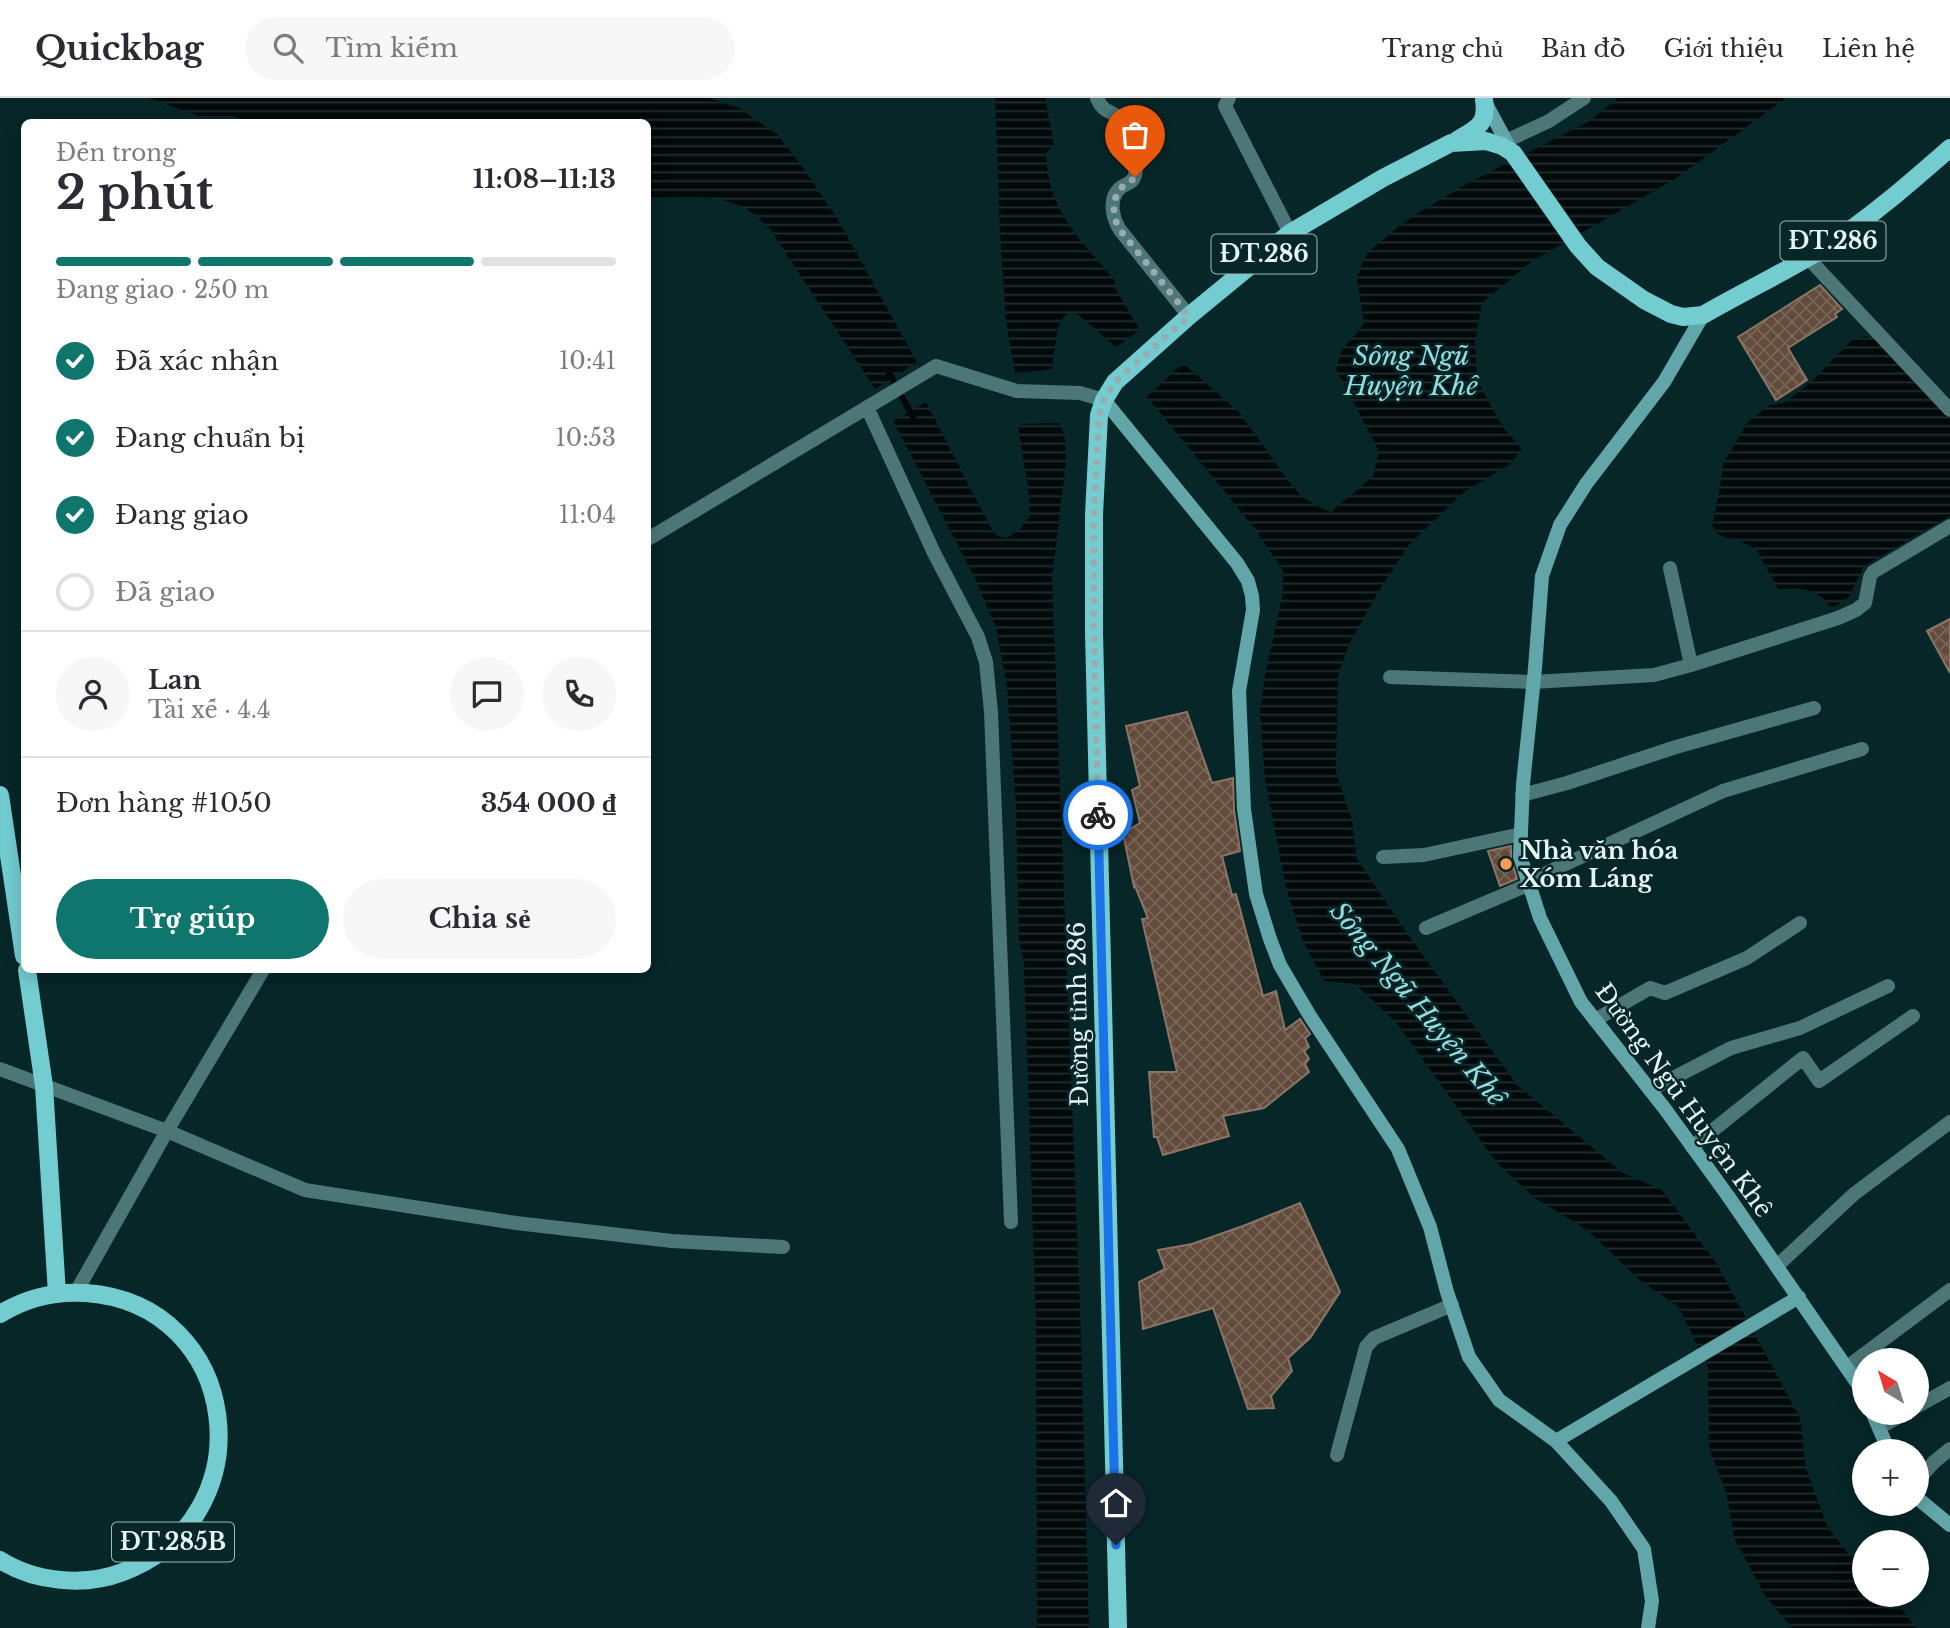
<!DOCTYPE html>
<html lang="vi">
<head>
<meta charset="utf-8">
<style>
	body { margin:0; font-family:"Libre Baskerville",serif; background:#f7f7f7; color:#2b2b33; height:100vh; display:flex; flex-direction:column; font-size:26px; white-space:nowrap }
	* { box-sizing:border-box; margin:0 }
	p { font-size:23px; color:#7c7c81 }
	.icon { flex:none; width:38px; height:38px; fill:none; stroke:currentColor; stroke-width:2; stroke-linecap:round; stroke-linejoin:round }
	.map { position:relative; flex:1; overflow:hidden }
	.sheet { position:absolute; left:21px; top:21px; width:630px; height:854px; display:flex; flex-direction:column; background:#fff; border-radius:10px; box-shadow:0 4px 18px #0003 }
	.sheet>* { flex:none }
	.needle { width:46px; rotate:322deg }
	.tools { position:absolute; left:1852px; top:1250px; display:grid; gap:14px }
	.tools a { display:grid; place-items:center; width:77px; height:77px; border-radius:50%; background:#fff; box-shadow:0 4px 18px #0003; font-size:35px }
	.pin { position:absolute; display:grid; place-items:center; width:60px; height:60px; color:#fff; margin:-72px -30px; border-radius:50% 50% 50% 0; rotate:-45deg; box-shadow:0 0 7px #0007 }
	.pin .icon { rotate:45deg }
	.courier { position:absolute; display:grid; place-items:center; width:70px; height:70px; margin:-35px; border:5px solid #1a73e8; border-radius:50%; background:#fff; color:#222; box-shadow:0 2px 9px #0007 }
	.headline em { font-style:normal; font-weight:800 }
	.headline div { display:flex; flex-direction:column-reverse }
	.headline { display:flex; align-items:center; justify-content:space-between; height:119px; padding:0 35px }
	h1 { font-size:46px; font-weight:800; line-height:52px }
	.bar { display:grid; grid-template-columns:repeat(4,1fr); gap:10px 7px; align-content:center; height:84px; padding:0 35px }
	.bar i { height:9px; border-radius:5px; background:#e1e1e2 }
	.bar .active { background:#0f766e }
	.bar p { grid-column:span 4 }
	.line { display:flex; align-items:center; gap:18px; padding:0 35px; border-top:2px solid #e1e1e2 }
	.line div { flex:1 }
	.round { display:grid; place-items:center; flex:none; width:74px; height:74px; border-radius:37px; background:#f7f7f7 }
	ol { padding:0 35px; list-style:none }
	li { display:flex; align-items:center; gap:21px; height:77px }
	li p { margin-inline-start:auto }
	li .icon { padding:7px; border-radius:50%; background:#0f766e; color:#fff; stroke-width:4 }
	li:last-child { color:#7c7c81 }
	li i { width:38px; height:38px; border:4px solid #e1e1e2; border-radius:50% }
	.primary-button { display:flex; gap:14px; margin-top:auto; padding:14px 35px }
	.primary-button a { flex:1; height:80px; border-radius:42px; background:#0f766e; color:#fff; font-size:28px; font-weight:800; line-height:80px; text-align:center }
	.primary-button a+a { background:#f7f7f7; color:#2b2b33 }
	header { display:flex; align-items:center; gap:42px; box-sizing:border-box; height:98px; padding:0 35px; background:#fff; border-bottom:2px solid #e1e1e2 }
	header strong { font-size:33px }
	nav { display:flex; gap:38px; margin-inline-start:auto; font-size:24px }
	.search { width:490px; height:63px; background:#f7f7f7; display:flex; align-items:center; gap:18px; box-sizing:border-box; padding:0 24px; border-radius:38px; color:#7c7c81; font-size:26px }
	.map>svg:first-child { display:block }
	.water { fill:url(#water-rules) }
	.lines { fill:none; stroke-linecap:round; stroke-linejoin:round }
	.stream { stroke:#000a0b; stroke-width:6 }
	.building { fill:url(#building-cross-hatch); stroke:#8c7566; stroke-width:2 }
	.street { stroke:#4d7677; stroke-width:14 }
	.secondary { stroke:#62a6a9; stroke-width:14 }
	.primary { stroke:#72ccd0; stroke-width:18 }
	.done { stroke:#97adaf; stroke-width:7; stroke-dasharray:0 12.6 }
	.route { stroke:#1a73e8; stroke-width:9 }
	.poi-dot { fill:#fe9c57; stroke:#062628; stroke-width:2.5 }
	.labels { text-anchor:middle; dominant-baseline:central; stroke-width:5; stroke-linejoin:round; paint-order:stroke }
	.shield { fill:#062628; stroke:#a2b8b9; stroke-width:2 }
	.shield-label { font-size:23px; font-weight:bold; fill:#e5f6f7 }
	.poi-label { font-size:24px; font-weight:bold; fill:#e5f6f7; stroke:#062628; text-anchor:start }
	.street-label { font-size:24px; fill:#e5f6f7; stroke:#062628 }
	.water-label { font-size:26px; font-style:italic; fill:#94dcdf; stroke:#062628 }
</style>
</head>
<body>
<header>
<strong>Quickbag</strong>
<div class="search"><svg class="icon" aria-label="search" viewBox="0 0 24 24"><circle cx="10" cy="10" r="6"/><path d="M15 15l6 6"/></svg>Tìm kiếm</div>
<nav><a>Trang chủ</a><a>Bản đồ</a><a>Giới thiệu</a><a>Liên hệ</a></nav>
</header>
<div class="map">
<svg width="1950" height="1530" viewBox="0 0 1950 1530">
	<defs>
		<pattern id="water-rules" width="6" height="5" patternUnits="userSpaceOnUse" patternTransform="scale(1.75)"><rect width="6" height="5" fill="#000a0b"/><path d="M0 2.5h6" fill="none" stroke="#252e2f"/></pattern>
		<pattern id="building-cross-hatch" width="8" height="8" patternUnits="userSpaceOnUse" patternTransform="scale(1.75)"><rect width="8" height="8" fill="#634b3b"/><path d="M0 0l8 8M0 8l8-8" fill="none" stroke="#796658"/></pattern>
	</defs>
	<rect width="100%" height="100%" fill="#062628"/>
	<!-- water -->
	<path class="water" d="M148,0H709L739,10L777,36L804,71L840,125L917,264L875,291L770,131C765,127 760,121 754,116C725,94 681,98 648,101V24H246L233,18H199Z
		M995,0H1045L1054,47L1046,55C1048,115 1080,140 1115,183V190L1140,232L1116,249L1076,215C1071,215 1069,214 1065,218C1056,225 1054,258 1052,271L1015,275L1006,223L1000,134Z
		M1618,0H1786L1675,81L1531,164L1482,205L1475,244L1477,282L1502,328L1522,351L1509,367L1464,394L1409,447L1382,488L1349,546L1338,577L1336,674L1352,722L1357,761L1404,831L1517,987L1623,1075L1662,1092L1717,1166L1800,1320L1806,1370L1828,1430L1864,1475V1496H1880L1893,1511H1902L1916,1530H1792L1766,1499L1735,1442L1726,1394L1709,1350L1708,1270L1679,1209L1641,1183L1587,1132L1535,1100L1496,1064L1396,924L1355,886L1324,883L1303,843L1286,790L1265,681L1260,613L1266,572L1283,495V473L1256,432L1147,299L1183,265L1239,314L1287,381L1301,398L1317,408L1331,414L1373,378L1379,353L1336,271L1342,251L1360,232L1364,224L1357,181L1360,170L1368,154L1398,129L1418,115L1470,84L1588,24Z
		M1866,238L1875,241L1888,249L1950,320V418L1864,468L1849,499L1836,508L1830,509C1817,489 1800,490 1778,491L1756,451L1738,442L1727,440L1718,436L1712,427L1720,390L1723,366L1748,324L1769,307L1783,305L1791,300L1814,281L1853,241Z
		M926,304L992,432L997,438L1007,440L1019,432L1030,418L1028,390L1018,329L1023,326L1060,325C1066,337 1066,351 1066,364L1052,480L1081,1238L1089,1530H1037L1036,1222L1024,865L1019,842L1016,709L1007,589L996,530L974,478L893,323Z"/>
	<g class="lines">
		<!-- stream -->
		<path class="stream" d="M888,273L913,319"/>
	</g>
	<!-- building -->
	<path class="building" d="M1820,187L1842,211L1835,216L1837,219L1788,250L1807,282L1776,302L1738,239Z
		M1950,521V575L1927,533Z
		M1187,614L1212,685L1233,680L1234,712L1240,753L1222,758L1232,797L1236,796L1263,898L1276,893L1285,932L1300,921L1310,936L1305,940L1309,949L1304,953L1309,961L1305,966L1309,974L1264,1010L1223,1018L1229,1038L1163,1057L1157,1039H1154L1149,974H1177L1142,821L1148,820L1135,788L1134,789L1123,735L1140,725L1132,692L1140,688L1126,628Z
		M1511,748V760L1517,781L1500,788L1488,753Z
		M1300,1105L1340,1194L1310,1240L1288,1260L1292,1273L1271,1298L1274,1310L1248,1311L1213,1210L1143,1231L1139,1184L1165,1171L1158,1152L1192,1146L1243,1128Z"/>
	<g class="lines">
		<!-- street -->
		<path class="street" d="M1097,0C1103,16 1114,13 1125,23C1128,36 1139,65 1135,77C1133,86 1125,85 1119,91C1108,102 1113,121 1120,132L1189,218
			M1229,0L1225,8L1290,135
			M1506,43L1549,23L1584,0
			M1807,159L1950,312
			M867,309L934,455L978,539L986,564L991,614L1011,1124
			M648,441L936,268L1017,293L1080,295L1104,302
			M1670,470L1691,567
			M1390,579L1533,584L1654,577L1691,567L1838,520L1856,512L1865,505L1870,479L1873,474L1950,428
			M1522,697L1567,685L1676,649L1814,610
			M1383,759L1424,757L1521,736
			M1529,783L1723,693L1862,651
			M1426,830L1530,786
			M1595,922L1650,890L1665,895L1747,860L1800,825
			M0,971L167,1033L305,1092L516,1125L672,1143L783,1149
			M1650,992L1731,950L1800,930L1888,888
			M1692,1049L1803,960L1819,983L1913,918
			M1777,1168L1854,1096L1950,1024
			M76,1194L167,1033L263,872
			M1847,1269L1950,1192
			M1916,1309L1950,1290
			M1879,1330L1907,1314
			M1337,1357L1366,1249L1374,1240L1452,1207
			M1916,1384L1934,1364L1950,1351"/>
		<!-- secondary -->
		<path class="secondary" d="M1485,4L1512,54
			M1703,217L1664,284L1586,386L1560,427L1542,478L1535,570L1523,686L1520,758L1540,820L1581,904L1665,1011L1728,1098L1864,1295
			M1104,302L1237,465L1248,483L1252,498L1253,512L1239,593L1244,711L1256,796L1270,841L1280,867L1310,918L1398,1051L1430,1129L1447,1194L1469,1259L1499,1302L1556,1343L1611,1403L1644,1451L1652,1503L1648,1530
			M1872,1314L1889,1353
			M1556,1343L1799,1199
			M1916,1399L1950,1427"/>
		<!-- primary -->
		<path class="primary" d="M1457,42C1476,31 1488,27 1484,2
			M0,697L24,858
			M27,872L44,988L57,1196
			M0,1216C26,1200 56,1193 86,1195C242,1206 268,1419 123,1474C84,1489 35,1484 0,1462
			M1118,1530L1094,534V417L1099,317L1104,302L1115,284L1189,218L1290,135L1383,80L1451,45L1486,43L1502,48L1513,55L1578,148L1597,169L1644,202L1671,216L1683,219L1703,217C1743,194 1785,174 1824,150C1869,121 1910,85 1950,50"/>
	</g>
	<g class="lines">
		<!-- done -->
		<path class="done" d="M1098,717L1094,534V416L1099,317L1104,302L1115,284L1189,218L1120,132C1112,118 1112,106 1119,91L1129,85L1135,79"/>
		<!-- route -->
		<path class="route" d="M1098,717L1116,1447"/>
	</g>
	<!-- markers -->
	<circle class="poi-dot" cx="1506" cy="766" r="7"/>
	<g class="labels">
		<!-- shield labels -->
		<g class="shield">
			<rect x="1780.5" y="123.5" width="105" height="39" rx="5"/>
			<rect x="1211.5" y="136.5" width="105" height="39" rx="5"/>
			<rect x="112" y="1424.5" width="122" height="39" rx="5"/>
		</g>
		<g class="shield-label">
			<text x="1833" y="143">ĐT.286</text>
			<text x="1264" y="156">ĐT.286</text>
			<text x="173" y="1444">ĐT.285B</text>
		</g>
		<!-- poi labels -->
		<g class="poi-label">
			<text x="1520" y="752">Nhà văn hóa<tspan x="1520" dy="28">Xóm Láng</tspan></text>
		</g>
		<!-- street labels -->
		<g class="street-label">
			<text transform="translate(1078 916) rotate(-91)">Đường tỉnh 286</text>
			<text transform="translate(1684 1002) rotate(54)">Đường Ngũ Huyện Khê</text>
		</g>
		<!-- water labels -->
		<g class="water-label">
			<text x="1411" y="258">Sông Ngũ<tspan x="1411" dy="30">Huyện Khê</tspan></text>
			<text transform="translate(1418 906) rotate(50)">Sông Ngũ Huyện Khê</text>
		</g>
	</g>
</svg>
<div class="tools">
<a><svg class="needle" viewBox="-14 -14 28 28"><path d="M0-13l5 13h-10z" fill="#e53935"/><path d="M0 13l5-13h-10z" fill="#7c7c81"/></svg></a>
<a>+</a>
<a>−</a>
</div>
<div class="pin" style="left:1135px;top:79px;background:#ea580c"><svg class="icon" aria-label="bag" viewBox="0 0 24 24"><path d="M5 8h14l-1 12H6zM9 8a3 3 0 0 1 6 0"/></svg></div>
<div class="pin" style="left:1116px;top:1447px;background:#1f2937"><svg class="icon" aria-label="home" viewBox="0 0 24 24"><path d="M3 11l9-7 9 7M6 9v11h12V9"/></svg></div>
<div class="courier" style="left:1098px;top:717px"><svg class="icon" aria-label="bike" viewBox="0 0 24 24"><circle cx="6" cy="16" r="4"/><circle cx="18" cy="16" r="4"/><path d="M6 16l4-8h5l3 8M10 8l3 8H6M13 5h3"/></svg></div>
<section class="sheet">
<div class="headline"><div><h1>2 phút</h1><p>Đến trong</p></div><em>11:08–11:13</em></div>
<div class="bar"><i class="active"></i><i class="active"></i><i class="active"></i><i></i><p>Đang giao · 250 m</p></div>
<ol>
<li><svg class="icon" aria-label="check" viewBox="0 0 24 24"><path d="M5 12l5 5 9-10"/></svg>Đã xác nhận<p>10:41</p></li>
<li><svg class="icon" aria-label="check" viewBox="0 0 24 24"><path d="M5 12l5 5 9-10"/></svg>Đang chuẩn bị<p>10:53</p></li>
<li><svg class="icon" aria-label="check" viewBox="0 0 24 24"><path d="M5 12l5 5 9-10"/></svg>Đang giao<p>11:04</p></li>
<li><i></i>Đã giao</li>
</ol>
<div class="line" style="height:126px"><a class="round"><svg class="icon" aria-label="person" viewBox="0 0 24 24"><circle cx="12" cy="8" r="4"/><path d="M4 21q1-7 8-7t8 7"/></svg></a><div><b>Lan</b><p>Tài xế · 4.4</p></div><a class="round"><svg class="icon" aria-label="chat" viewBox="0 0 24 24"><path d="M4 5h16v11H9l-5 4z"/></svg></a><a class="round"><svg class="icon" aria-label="phone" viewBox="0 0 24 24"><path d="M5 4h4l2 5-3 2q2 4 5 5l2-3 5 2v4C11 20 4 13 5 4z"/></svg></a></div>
<div class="line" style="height:91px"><div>Đơn hàng #1050</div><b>354 000 ₫</b></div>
<div class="primary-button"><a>Trợ giúp</a><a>Chia sẻ</a></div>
</section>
</div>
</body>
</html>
